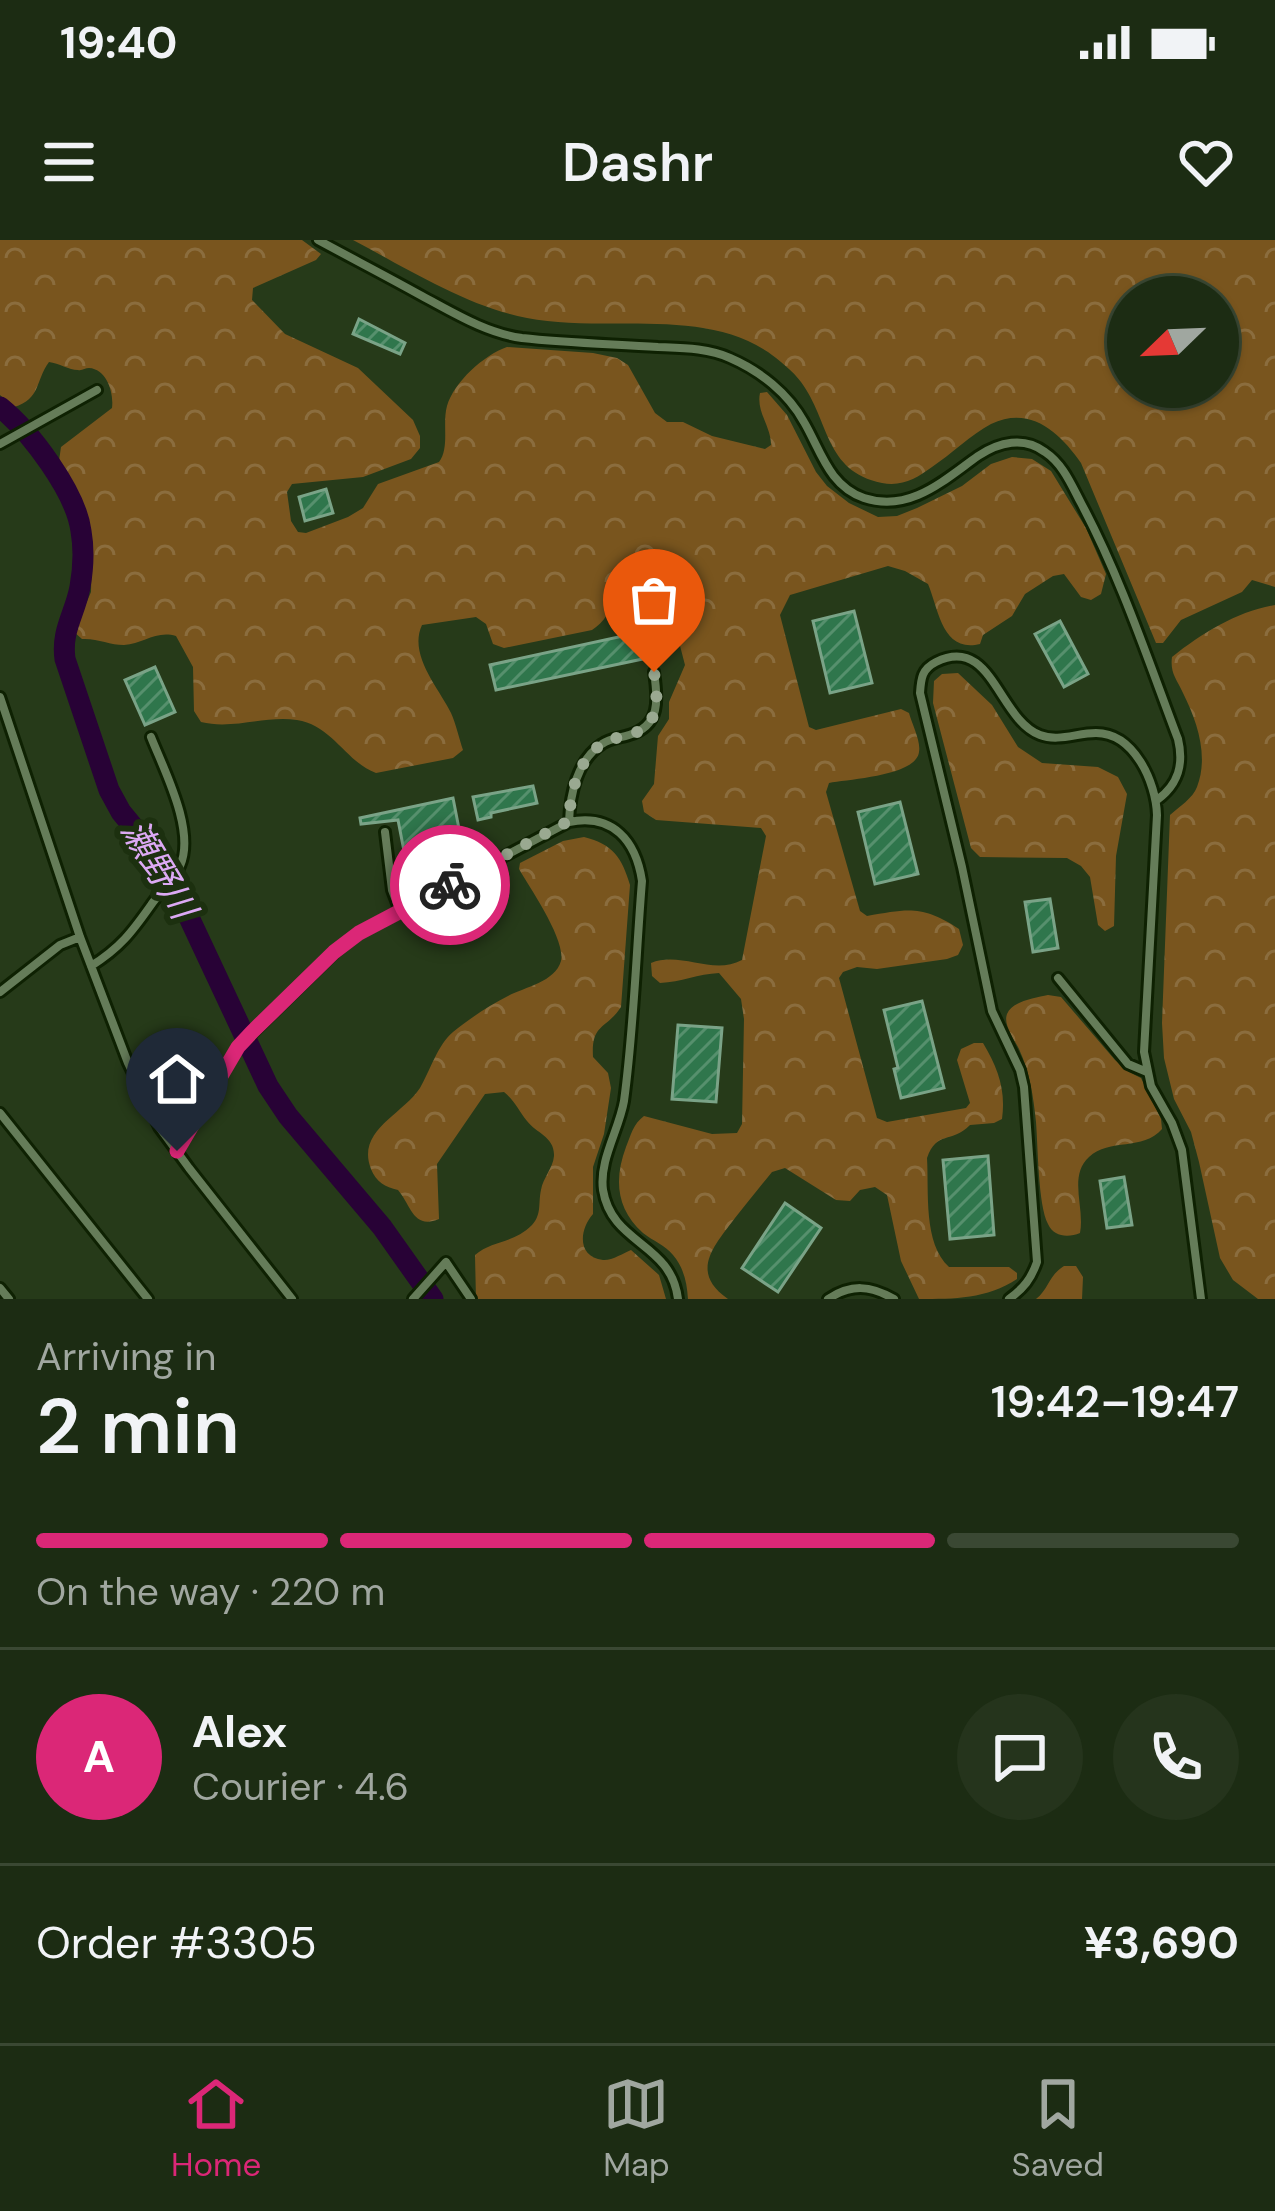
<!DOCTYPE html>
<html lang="en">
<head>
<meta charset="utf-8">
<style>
	body { margin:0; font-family:"DM Sans","Noto Sans JP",sans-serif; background:#25341c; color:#f1f3f6; height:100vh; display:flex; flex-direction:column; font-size:45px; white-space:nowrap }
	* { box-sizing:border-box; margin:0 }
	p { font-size:39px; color:#a0a7a0 }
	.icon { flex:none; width:66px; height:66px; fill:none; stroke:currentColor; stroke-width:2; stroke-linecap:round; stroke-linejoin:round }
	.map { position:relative; height:1059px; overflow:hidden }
	.drawer { display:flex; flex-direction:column; background:#1c2c13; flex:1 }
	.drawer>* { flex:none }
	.needle { width:78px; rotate:247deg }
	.tools { position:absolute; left:1107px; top:36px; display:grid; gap:24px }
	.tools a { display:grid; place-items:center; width:132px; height:132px; border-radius:50%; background:#1c2c13; box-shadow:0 3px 9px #0004,0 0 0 3px #3a4833; font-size:60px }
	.pin { position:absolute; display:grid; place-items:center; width:102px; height:102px; color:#fff; margin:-123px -51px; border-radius:50% 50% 50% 0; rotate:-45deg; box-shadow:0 0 12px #0007 }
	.pin .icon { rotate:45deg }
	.courier { position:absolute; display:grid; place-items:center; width:120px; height:120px; margin:-60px; border:9px solid #db2777; border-radius:50%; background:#fff; color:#222; box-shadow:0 3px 15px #0007 }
	.headline em { font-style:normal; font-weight:600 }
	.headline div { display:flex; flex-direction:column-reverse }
	.headline { display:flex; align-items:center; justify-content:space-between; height:204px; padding:0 36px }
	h1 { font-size:78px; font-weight:600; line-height:90px }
	.bar { display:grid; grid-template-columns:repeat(4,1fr); gap:18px 12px; align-content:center; height:144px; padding:0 36px }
	.bar i { height:15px; border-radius:9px; background:#3a4833 }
	.bar .selected { background:#db2777 }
	.bar p { grid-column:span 4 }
	.line { display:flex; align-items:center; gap:30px; padding:0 36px; border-top:3px solid #3a4833 }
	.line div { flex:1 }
	.round { display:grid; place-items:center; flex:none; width:126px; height:126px; border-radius:63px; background:#25341c }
	.status { display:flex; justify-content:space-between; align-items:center; height:84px; padding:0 60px; background:#1c2c13; direction:ltr }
	.status svg { height:33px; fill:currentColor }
	header { display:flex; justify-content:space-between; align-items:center; height:156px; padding:0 36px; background:#1c2c13; font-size:54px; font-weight:600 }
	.menu { display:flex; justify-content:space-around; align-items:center; height:168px; border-top:3px solid #3a4833; background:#1c2c13; font-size:33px; color:#a0a7a0 }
	.menu a { display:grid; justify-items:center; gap:6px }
	.menu .selected { color:#db2777 }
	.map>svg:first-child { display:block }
	.forest { fill:url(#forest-crowns); fill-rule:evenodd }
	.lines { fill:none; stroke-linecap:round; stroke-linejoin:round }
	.river { stroke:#280236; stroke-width:21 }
	.building { fill:url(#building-hatch); stroke:#7aa387; stroke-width:3 }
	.service-casing { stroke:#0e2102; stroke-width:14 }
	.service { stroke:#657c59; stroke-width:8 }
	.done { stroke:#9aa991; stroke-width:12; stroke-dasharray:0 21.6 }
	.route { stroke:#db2777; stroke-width:15 }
	.labels { text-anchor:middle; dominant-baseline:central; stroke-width:12; stroke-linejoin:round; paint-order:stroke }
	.water-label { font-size:36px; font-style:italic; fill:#dca9f4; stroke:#1c300f }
</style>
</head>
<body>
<div class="status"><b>19:40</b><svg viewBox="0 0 49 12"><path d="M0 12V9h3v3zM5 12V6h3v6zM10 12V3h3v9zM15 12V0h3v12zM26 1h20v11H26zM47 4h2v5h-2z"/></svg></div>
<header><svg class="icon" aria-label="menu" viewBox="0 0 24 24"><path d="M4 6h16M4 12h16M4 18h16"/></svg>Dashr<svg class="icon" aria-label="heart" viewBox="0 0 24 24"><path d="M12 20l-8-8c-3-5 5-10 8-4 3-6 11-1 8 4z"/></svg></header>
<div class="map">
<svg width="1275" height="1059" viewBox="0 0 1275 1059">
	<defs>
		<pattern id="forest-crowns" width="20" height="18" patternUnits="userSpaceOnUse" patternTransform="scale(3)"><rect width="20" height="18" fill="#79551e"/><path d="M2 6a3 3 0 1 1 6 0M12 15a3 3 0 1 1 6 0" fill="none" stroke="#8b6d3e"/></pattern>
		<pattern id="building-hatch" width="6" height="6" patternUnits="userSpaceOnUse" patternTransform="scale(3)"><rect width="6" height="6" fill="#2f764c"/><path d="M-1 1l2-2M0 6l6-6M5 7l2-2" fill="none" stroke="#56906d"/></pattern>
	</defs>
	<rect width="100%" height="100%" fill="#263a19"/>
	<!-- forest -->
	<path class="forest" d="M0,0H302L321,14L316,20L253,48L252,60L285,94L358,128L413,180L420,196V208L411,219L363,237L292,244L287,252L291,281L298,292L306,293L348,277L363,268L378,244L439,222C450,207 442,184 447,166C454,142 484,115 507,107L593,113L617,118L628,125L655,173L667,182H683L712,196L765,209L771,205C771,186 756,172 760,153L767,152L787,175L816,232L827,246L849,263L878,277L897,276L917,268L962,246L991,224L1012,217L1032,219L1051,231L1086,288L1106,334L1101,354L1091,360L1081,357L1064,334L1053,336L1025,354L1012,376L983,395L980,404C942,413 939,370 928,344L905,331L888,326L790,355L780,375L809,487L816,490L901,469L909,473C912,484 921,501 919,512C916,536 849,539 829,543L826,552L860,671L867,676C909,669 922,665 959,689L963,705L958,715L947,719L877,729L857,727L843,732L839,738L877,878L887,882L966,868L970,863L957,820L961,809L974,803H983C998,828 1006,850 1002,879L994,883L970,885C951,904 937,890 927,918C929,952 923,1003 949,1027H1009L1017,1033V1039C987,1059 954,1059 919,1059L901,1021L887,955L875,947L860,950L850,961L836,960L785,928L772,932C759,948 747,963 735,978C714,1006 689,1032 728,1059H688C687,1043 684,1028 673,1015C665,1005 653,1001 643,993C616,969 614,939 626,907C631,895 633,884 644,876L712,894L737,893L742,884L744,779L741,759L719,733C698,734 681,742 660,743L652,736L651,723C681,711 713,736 742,720L766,596L761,588L656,580L644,572L642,561L654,544L658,496L669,479V462L685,425L678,398L689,376L683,362L665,347C648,349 631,349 618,361C608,371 605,382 592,390L504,408L493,404L486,384L476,377L422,385C408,415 439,448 451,473C456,484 459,498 463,510L453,518L376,533C346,522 332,485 297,480C266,475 233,490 201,482L194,471L193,427L176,396C156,390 143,404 124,405C110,405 97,398 82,399L74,392L91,352L92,304L87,274L59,221L61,207L112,168C114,153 107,129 89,128C85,128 82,131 78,130C69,130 59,123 49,122C35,141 41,159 14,167L0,155Z
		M353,0H1275V347L1252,340L1242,352L1181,380L1163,403H1156L1081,223C1060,193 1031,165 991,184C972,194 950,215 932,227C917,238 902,247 882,243C824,231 830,181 801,142C794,132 778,119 768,112C702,67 601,93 527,78C468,67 406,28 353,0ZM1128,57H1218V147H1128Z
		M1275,365V1059H1258L1233,1040L1220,1018L1199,922L1191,892L1174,859L1164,818L1162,783L1170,575C1179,567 1193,558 1197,547C1209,516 1197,481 1183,453C1176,438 1170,433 1172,417C1202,393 1238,371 1275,365Z
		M958,433L992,465L1018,507L1042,523L1098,527L1118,537L1127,554L1116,616L1114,686L1105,691L1098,685L1090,637L1081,626L1067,618L980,617L971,608L933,463L934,441L942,434Z
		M584,597C613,604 622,618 630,645L621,767C606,790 591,783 593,817L608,833L611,848L604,894L593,927V974C579,990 577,1017 603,1020C611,1021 624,1013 631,1010L659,1035L666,1059H476L475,1015C492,1000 513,1004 532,985C542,974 538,964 541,950C543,938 553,928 554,916C555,897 536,893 527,881C518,870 515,861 504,852L485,854L437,924L439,979C413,990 411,965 398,950C385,947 376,942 371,929C356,891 402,875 420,848C430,831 438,804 453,792C469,779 490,765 508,756C525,747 555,742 561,721C566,700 530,648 519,629L520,623L563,601Z
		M1048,755L1061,757L1115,820L1129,832L1141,838L1161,879L1162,889C1143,911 1109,898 1089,917C1068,936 1085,968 1080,993C1068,998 1054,997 1048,984C1038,965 1038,906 1036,882C1033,855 1030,833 1019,809C1014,799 1003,785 1007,774C1012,761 1035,758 1048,755Z
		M1064,1026H1076L1083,1037L1082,1059H1036C1049,1049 1048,1036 1064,1026Z"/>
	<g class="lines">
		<!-- river -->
		<path class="river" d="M0,167C30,191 76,252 81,291C84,308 83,330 80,347C75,374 61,390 65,419L109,550L121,572L164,624L268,846L288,876L382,987L433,1059"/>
	</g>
	<!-- building -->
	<path class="building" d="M359,79L405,103L400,114L353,94Z
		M326,249L333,273L305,281L299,257Z
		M854,371L872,443L830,453L813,381Z
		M1060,381L1088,434L1064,447L1035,394Z
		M646,391L652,417L496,450L490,425Z
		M155,427L175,472L145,485L125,440Z
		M533,546L537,563L491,573V577L478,580L473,557Z
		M453,558L461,599L404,611L398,580L361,584L360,578Z
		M900,562L918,634L875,644L858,572Z
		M1050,659L1058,708L1033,712L1025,662Z
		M922,761L944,848L901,858L894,829L898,828L884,770Z
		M678,785L722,788L716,862L672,859Z
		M988,916L994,995L950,999L943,920Z
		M1124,937L1132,985L1107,988L1100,941Z
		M785,963L821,988L778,1052L742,1028Z"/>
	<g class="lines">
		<!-- service casing -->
		<g class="service-casing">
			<path id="service" d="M318,0C353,19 388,37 422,56C454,73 486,93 522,98C567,103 613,104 658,107C682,108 708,108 730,118C760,131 788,153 804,182C821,211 829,246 864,258C910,273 944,240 978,216C999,202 1024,196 1045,212C1063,224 1071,244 1081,263C1121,338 1148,420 1178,499C1184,524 1179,544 1157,560
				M0,204L97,150
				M0,457L80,697L128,823L159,887L189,928L292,1059
				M569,582C570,555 577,520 602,504C610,498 620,498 629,495C661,486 658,459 654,432
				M385,592L392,650L400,671
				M91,726C120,708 132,692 151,665C159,653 175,638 180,626C196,591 164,530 151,497
				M1058,738L1128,824L1147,832
				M0,752L60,705L80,697
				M0,873L148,1059
				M177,911L238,807L335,712L359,693L569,582C613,573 636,601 642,641C636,714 634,788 624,861C619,890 599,920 603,950C612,1005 671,1002 678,1059
				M0,1048L9,1059
				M413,1059L446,1022L471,1059
				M828,1059C851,1044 870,1045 894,1059
				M1009,1059C1024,1048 1031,1039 1037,1022L1024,847L1020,830L992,771L962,627L920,453C921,438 922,429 936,422C992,394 998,479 1040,495C1058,502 1077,493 1096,493C1134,493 1156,542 1157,575L1144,812L1151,846L1172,883L1182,910L1201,1059"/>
		</g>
		<!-- service -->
		<use href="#service" class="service"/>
	</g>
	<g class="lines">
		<!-- done -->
		<path class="done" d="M450,645L569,581C570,555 577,520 602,504C610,498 620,498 629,495C661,486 658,459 654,432"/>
		<!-- route -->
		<path class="route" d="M177,911L238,807L252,792L334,712L359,693L450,645"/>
	</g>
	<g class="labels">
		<!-- water labels -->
		<g class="water-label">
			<text transform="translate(159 629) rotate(59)">瀬野川</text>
		</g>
	</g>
</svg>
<div class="tools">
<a><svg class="needle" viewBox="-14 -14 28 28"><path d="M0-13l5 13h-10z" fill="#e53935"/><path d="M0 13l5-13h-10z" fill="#a0a7a0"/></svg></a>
</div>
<div class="pin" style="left:654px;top:432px;background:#ea580c"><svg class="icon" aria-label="bag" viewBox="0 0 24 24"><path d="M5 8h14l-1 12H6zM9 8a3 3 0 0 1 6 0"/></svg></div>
<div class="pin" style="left:177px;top:911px;background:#1f2937"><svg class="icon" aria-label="home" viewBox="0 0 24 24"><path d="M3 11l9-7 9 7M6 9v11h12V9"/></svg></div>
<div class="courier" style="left:450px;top:645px"><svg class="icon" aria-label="bike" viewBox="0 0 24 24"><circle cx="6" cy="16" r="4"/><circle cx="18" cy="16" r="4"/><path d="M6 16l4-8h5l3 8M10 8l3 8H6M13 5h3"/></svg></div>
</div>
<section class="drawer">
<div class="headline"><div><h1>2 min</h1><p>Arriving in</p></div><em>19:42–19:47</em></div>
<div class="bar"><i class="selected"></i><i class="selected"></i><i class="selected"></i><i></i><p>On the way · 220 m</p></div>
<div class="line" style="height:216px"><b class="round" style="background:#db2777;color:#fff">A</b><div><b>Alex</b><p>Courier · 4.6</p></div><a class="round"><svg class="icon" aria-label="chat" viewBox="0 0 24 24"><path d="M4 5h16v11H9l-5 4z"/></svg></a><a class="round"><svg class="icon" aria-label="phone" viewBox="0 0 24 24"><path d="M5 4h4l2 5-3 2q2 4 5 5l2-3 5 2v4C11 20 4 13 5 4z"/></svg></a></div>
<div class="line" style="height:156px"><div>Order #3305</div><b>¥3,690</b></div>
</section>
<nav class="menu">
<a class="selected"><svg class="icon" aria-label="home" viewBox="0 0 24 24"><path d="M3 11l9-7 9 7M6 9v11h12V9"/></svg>Home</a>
<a><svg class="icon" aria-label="map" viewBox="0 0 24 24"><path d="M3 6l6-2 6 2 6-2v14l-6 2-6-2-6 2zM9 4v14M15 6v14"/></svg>Map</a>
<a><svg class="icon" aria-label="saved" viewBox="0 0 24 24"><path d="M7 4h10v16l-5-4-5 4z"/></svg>Saved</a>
</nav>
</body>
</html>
